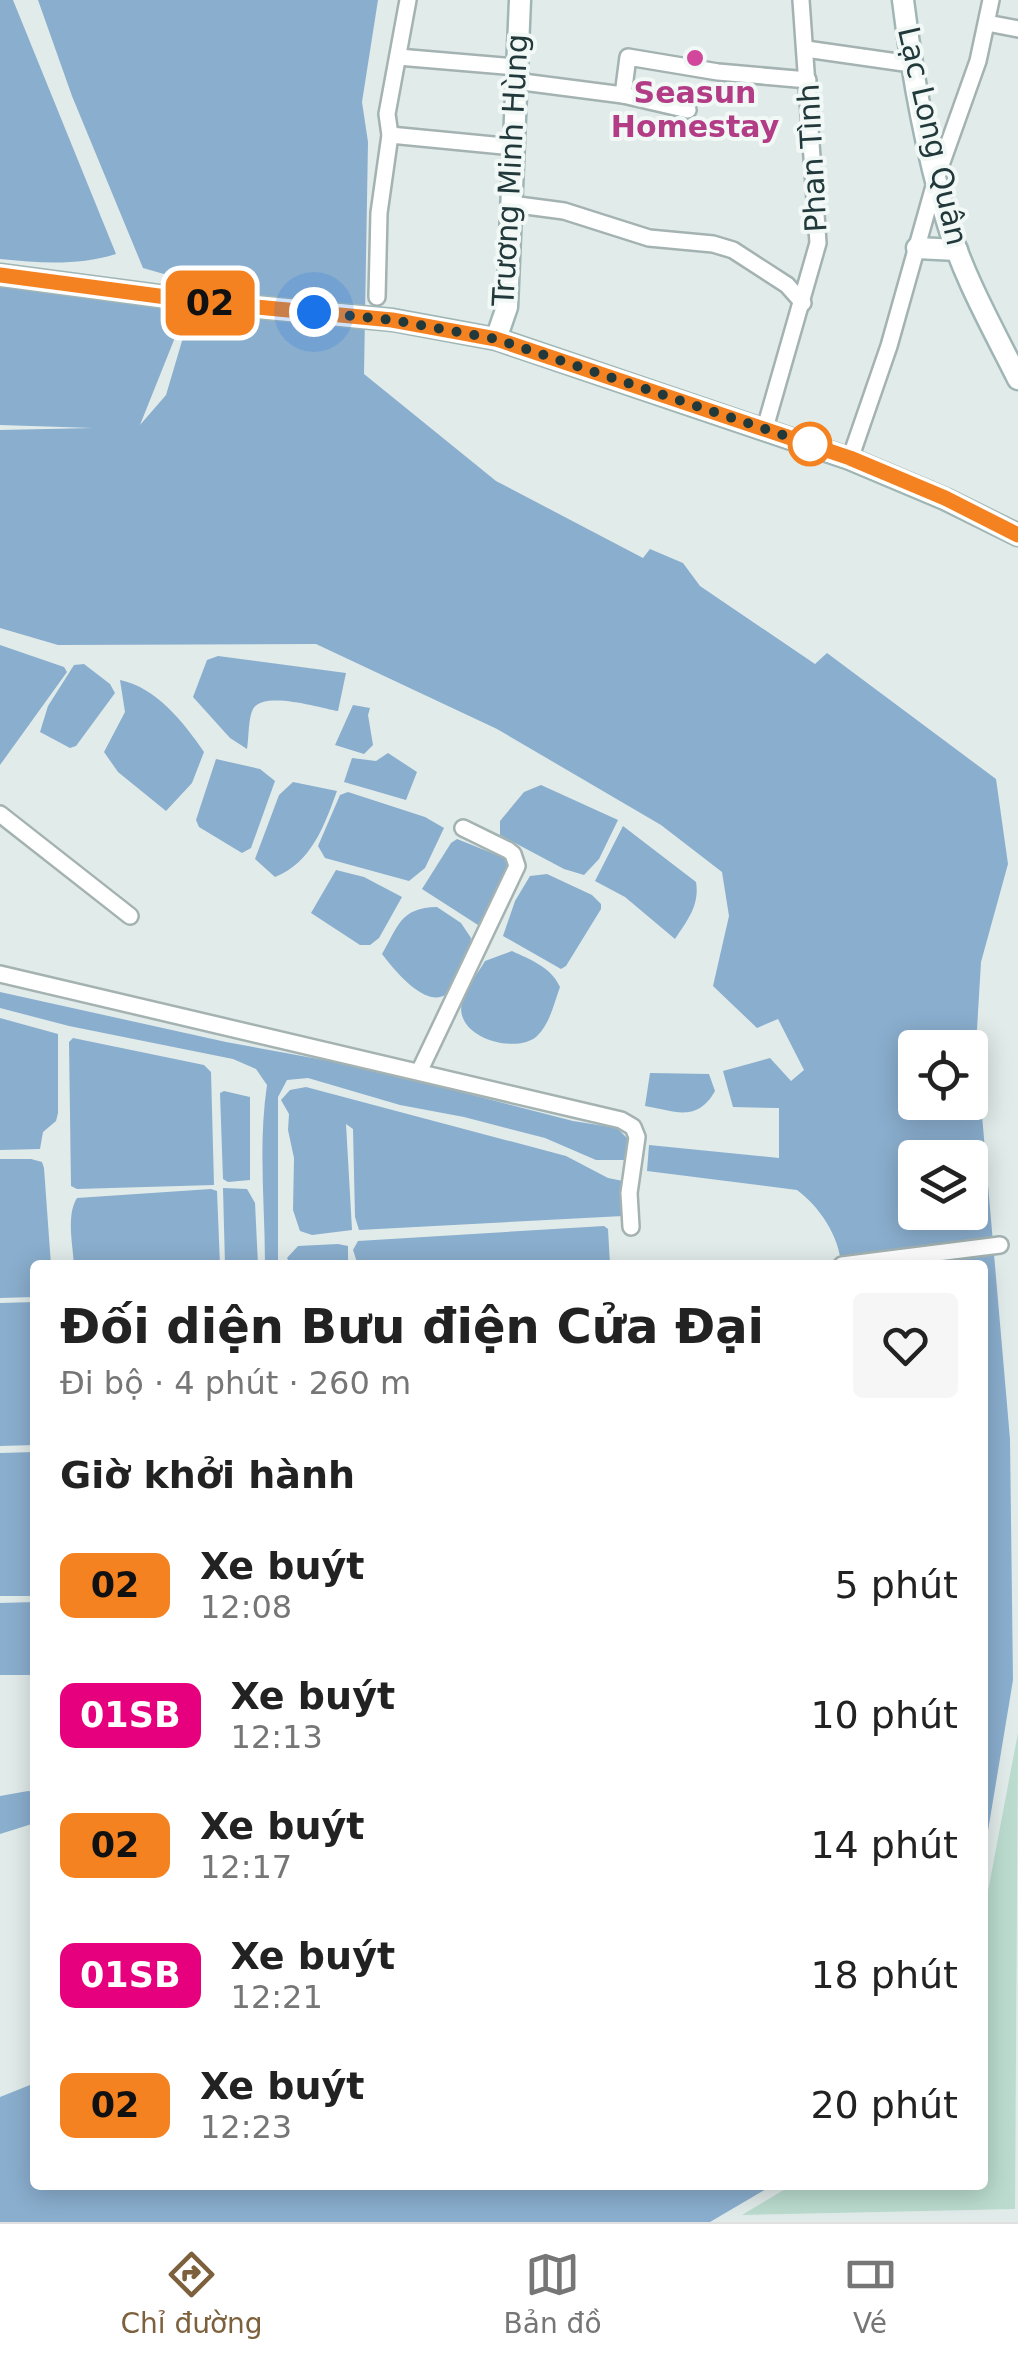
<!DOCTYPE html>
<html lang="vi">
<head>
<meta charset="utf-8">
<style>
	body { margin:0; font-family:"DejaVu Sans",sans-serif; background:#f6f6f6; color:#222; height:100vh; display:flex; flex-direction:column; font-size:38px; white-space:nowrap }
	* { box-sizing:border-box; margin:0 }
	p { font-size:32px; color:#767676 }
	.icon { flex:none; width:55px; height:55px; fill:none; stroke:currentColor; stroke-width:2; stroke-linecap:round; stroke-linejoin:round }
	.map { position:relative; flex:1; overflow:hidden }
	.sheet { position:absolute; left:30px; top:1260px; width:958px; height:930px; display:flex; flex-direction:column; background:#fff; border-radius:10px; box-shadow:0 5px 25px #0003 }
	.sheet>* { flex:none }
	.badge { padding:0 20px; border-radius:15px; font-size:35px; line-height:65px }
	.tools { position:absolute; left:898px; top:1030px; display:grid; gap:20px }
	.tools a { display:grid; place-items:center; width:90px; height:90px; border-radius:10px; background:#fff; box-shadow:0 5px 25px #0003; font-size:50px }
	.you { position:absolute; width:50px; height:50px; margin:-25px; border:8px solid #fff; border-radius:50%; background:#1a73e8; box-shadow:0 0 0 15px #1a73e833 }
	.map>.badge { position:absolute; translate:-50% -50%; box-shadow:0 0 0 5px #fff }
	h2 { padding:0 30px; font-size:38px; line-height:90px }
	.round { display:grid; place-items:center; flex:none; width:105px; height:105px; border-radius:10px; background:#f6f6f6 }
	.overview { display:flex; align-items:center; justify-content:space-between; height:170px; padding:0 30px }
	h1 { font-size:48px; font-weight:700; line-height:75px }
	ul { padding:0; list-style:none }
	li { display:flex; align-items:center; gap:30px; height:130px; padding:0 30px }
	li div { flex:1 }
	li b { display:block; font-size:38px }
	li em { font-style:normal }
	li .badge { min-width:110px; font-weight:700; text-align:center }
	.dock { display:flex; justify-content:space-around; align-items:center; height:140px; border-top:2px solid #e0e0e0; background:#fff; font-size:28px; color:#767676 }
	.dock a { display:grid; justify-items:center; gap:5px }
	.dock .on { color:#7d613d }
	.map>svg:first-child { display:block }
	.green { fill:#badbce }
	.water { fill:#8aaece; fill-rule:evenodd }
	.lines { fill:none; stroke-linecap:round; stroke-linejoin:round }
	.street-casing { stroke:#a4b2b2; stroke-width:20 }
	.secondary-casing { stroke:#a0b6b5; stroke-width:25 }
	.street { stroke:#fff; stroke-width:15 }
	.secondary { stroke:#fff; stroke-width:20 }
	.line-casing { stroke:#fff; stroke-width:22 }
	.line { stroke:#f58220; stroke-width:15 }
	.walk { stroke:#22393b; stroke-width:10; stroke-dasharray:0 18 }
	.hotel-dot { fill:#d1479c; stroke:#f1f8f6; stroke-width:4 }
	.stop-dot { fill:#fff; stroke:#f58220; stroke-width:5 }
	.labels { text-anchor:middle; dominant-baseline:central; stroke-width:8; stroke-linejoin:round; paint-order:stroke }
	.hotel-label { font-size:30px; font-weight:bold; fill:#b23c85; stroke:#f1f8f6 }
	.street-label { font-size:30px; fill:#22393b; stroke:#f1f8f6 }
</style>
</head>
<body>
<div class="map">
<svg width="1018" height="2222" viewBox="0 0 1018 2222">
	<rect width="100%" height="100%" fill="#e1ebea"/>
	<!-- green -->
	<polygon class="green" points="1018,1733 1015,2209 742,2215 792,2185 982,2185 983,1917"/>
	<!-- water -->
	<g class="water">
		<path d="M 0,0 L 13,0 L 116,254 C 77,266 40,263 0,259 Z"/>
		<path d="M 38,0 L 378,0 L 362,102 L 368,142 L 364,374 L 496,481 L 643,558 L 650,549 L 683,563 L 700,586 L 815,664 L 827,653 L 996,779 L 1008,864 L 981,962 L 976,1046 L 1010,1439 L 1013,1680 L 983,1861 L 982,1265 L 841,1265 C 840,1237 819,1206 797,1190 L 647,1171 L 649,1145 L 779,1158 L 779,1108 L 733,1107 L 723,1071 L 770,1058 L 791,1081 L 804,1070 L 778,1019 L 757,1028 L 713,986 L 729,916 L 722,872 L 661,825 L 497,729 L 316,644 L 58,645 L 0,628 L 0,430 L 93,428 L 0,425 L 0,286 L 188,305 L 140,425 L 166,395 L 190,314 L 226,317 L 230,293 L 143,268 L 72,96 ZM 915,1048 L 970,1048 L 970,1102 L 915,1102 ZM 915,1158 L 970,1158 L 970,1212 L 915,1212 Z"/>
		<polygon points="0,645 64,667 67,672 0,765"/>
		<path d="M 218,656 L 346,673 L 338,711 C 320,708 264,690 253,709 C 248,719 249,737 247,749 L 230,738 L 193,697 L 207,660 Z"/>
		<polygon points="84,664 110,684 115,693 76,746 70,748 40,732 48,706 74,665"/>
		<path d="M 120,680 C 156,687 184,723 204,752 L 192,783 L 166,811 L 118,772 L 104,752 L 125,712 Z"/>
		<polygon points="353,705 370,708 368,715 373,745 364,754 335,745"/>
		<polygon points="388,753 417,772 406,800 344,782 352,758 376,761"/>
		<polygon points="216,759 260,769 275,781 251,848 242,853 199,827 196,820"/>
		<path d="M 293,782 L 337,791 C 324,826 312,862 275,877 L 255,859 L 279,795 Z"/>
		<polygon points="541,785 618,820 599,859 584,875 564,869 500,835 500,821 524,792"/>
		<polygon points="348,792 425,817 444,828 425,868 409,881 325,858 318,846 340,795"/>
		<path d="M 623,826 L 696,882 C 700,905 687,921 675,939 L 625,897 L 595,881 Z"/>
		<polygon points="457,839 507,859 508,869 478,925 422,889 451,843"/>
		<polygon points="336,870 364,877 402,897 379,938 370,945 360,945 311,913"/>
		<polygon points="547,874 592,895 601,904 601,909 566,966 561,969 503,936 515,901 530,876"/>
		<path d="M 437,907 L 461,923 L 471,938 C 457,1019 425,1010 382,954 C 399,925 400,908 437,907 Z"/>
		<path d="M 512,951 C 531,960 551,967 560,987 C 554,1003 550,1024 537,1036 C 517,1055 453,1038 462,1002 C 465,989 478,973 485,961 Z"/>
		<path d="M 0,992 L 226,1042 L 368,1068 L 573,1121 L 617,1128 L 630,1141 L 625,1160 L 596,1160 L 545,1138 L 464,1117 L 400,1105 L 308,1078 L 287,1080 L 278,1097 L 278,1265 L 265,1265 C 265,1204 258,1146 267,1085 L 256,1069 L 233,1059 L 69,1026 L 0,1008 Z"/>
		<polygon points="0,1018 58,1034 58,1113 56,1121 43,1132 40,1149 0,1150"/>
		<polygon points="73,1038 204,1065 211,1072 214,1185 77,1189 71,1186 69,1042"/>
		<path d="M 650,1073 L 709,1074 L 715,1091 C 697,1123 675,1111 645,1106 Z"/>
		<polygon points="306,1087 566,1156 608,1178 623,1181 623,1216 359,1230 355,1217 353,1129 346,1124 352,1230 312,1235 300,1231 293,1210 294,1158 288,1130 289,1114 281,1100 290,1090"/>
		<polygon points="224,1091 250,1097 250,1180 228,1182 223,1179 220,1093"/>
		<polygon points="0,1159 31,1159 42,1162 44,1168 51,1265 35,1265 35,1297 0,1298"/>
		<polygon points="223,1188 247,1189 255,1203 258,1265 225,1265"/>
		<path d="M 211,1189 L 217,1191 L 220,1265 L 74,1265 C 73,1245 66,1215 77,1198 Z"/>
		<polygon points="604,1226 608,1229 610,1265 358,1265 353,1250 358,1241"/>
		<polygon points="338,1244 348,1246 348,1265 291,1265 287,1258 298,1246"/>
		<polygon points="35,1302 35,1445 0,1446 0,1303"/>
		<polygon points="35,1452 35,1596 0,1596 0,1453"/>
		<polygon points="35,1602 35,1675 0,1675 0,1603"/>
		<polygon points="28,1791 35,1792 35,1823 0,1834 0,1796"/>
		<polygon points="35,2083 35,2185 773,2185 710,2222 0,2222 0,2097"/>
	</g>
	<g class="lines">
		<defs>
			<g id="street">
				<polyline points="987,23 1018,29"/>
				<polyline points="806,49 911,64"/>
				<polyline points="398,57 516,67"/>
				<polyline points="515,81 623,95 688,110"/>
				<polyline points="623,95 628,57 718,72 808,80"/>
				<polyline points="390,135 514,147"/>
				<polyline points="511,204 564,211 649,238 713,244 733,250 787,285 803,303"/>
				<polyline points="377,297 379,213 390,135 387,114 408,0"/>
				<polyline points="765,428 818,243 801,0"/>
				<polyline points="850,459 889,346 936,179 978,61 991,0"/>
				<polyline points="0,814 130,916"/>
				<polyline points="0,974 621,1120 633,1127 637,1137 629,1193 631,1227"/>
				<polyline points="419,1072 517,866 513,854 508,850 463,828"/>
				<polyline points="842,1265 1000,1245"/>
			</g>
			<g id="secondary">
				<path d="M 903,0 C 912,73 925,147 946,218 C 962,274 992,327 1018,379"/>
				<polyline points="917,248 957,250"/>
				<polyline points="0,275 204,302 393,320 496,339 850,459 945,499 1018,535"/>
				<polyline points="496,339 507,307 520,0"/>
			</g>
		</defs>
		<!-- street casing -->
		<use href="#street" class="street-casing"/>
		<!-- secondary casing -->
		<use href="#secondary" class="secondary-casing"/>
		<!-- street -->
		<use href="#street" class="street"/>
		<!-- secondary -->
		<use href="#secondary" class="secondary"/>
	</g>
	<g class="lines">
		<defs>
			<polyline id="line" points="0,275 204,302 392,320 496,339 850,458 945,498 1018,535"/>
		</defs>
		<!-- line casing -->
		<use href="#line" class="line-casing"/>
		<!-- line -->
		<use href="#line" class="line"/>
		<!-- walk -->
		<polyline class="walk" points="314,312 392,320 496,339 822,448 810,444"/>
	</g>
	<!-- markers -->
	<circle class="hotel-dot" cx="695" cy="58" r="10"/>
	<circle class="stop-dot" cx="810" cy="444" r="20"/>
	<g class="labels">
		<!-- hotel labels -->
		<g class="hotel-label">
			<text x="695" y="92">Seasun<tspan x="695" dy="34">Homestay</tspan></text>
		</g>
		<!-- street labels -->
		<g class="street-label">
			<text transform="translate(933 136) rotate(77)">Lạc Long Quân</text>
			<text transform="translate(812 158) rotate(-93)">Phan Tình</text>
			<text transform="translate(510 170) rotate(-87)">Trương Minh Hùng</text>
		</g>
	</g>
</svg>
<div class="tools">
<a><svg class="icon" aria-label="locate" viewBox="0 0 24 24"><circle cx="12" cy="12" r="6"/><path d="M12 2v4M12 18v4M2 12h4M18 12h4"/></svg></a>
<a><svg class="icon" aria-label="layers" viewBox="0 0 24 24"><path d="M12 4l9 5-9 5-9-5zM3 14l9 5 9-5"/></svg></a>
</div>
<div class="you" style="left:314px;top:312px"></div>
<b class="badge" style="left:210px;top:303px;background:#f58220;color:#111">02</b>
<section class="sheet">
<div class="overview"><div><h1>Đối diện Bưu điện Cửa Đại</h1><p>Đi bộ · 4 phút · 260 m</p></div><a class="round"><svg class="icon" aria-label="heart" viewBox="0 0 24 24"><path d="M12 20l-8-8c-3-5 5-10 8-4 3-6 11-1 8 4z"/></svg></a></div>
<h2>Giờ khởi hành</h2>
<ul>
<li><span class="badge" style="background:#f58220;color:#111">02</span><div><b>Xe buýt</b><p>12:08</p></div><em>5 phút</em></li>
<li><span class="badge" style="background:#e6007e;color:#fff">01SB</span><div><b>Xe buýt</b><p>12:13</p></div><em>10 phút</em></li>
<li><span class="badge" style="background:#f58220;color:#111">02</span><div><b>Xe buýt</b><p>12:17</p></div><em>14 phút</em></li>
<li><span class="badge" style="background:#e6007e;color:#fff">01SB</span><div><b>Xe buýt</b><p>12:21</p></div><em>18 phút</em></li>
<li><span class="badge" style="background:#f58220;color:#111">02</span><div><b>Xe buýt</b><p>12:23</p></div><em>20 phút</em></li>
</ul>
</section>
</div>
<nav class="dock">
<a class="on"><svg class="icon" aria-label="directions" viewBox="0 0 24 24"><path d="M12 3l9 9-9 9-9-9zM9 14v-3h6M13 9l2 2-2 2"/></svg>Chỉ đường</a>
<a><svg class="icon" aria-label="map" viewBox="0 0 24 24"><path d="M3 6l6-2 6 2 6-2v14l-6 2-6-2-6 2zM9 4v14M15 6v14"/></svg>Bản đồ</a>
<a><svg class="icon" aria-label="tickets" viewBox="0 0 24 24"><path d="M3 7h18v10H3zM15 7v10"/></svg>Vé</a>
</nav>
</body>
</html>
